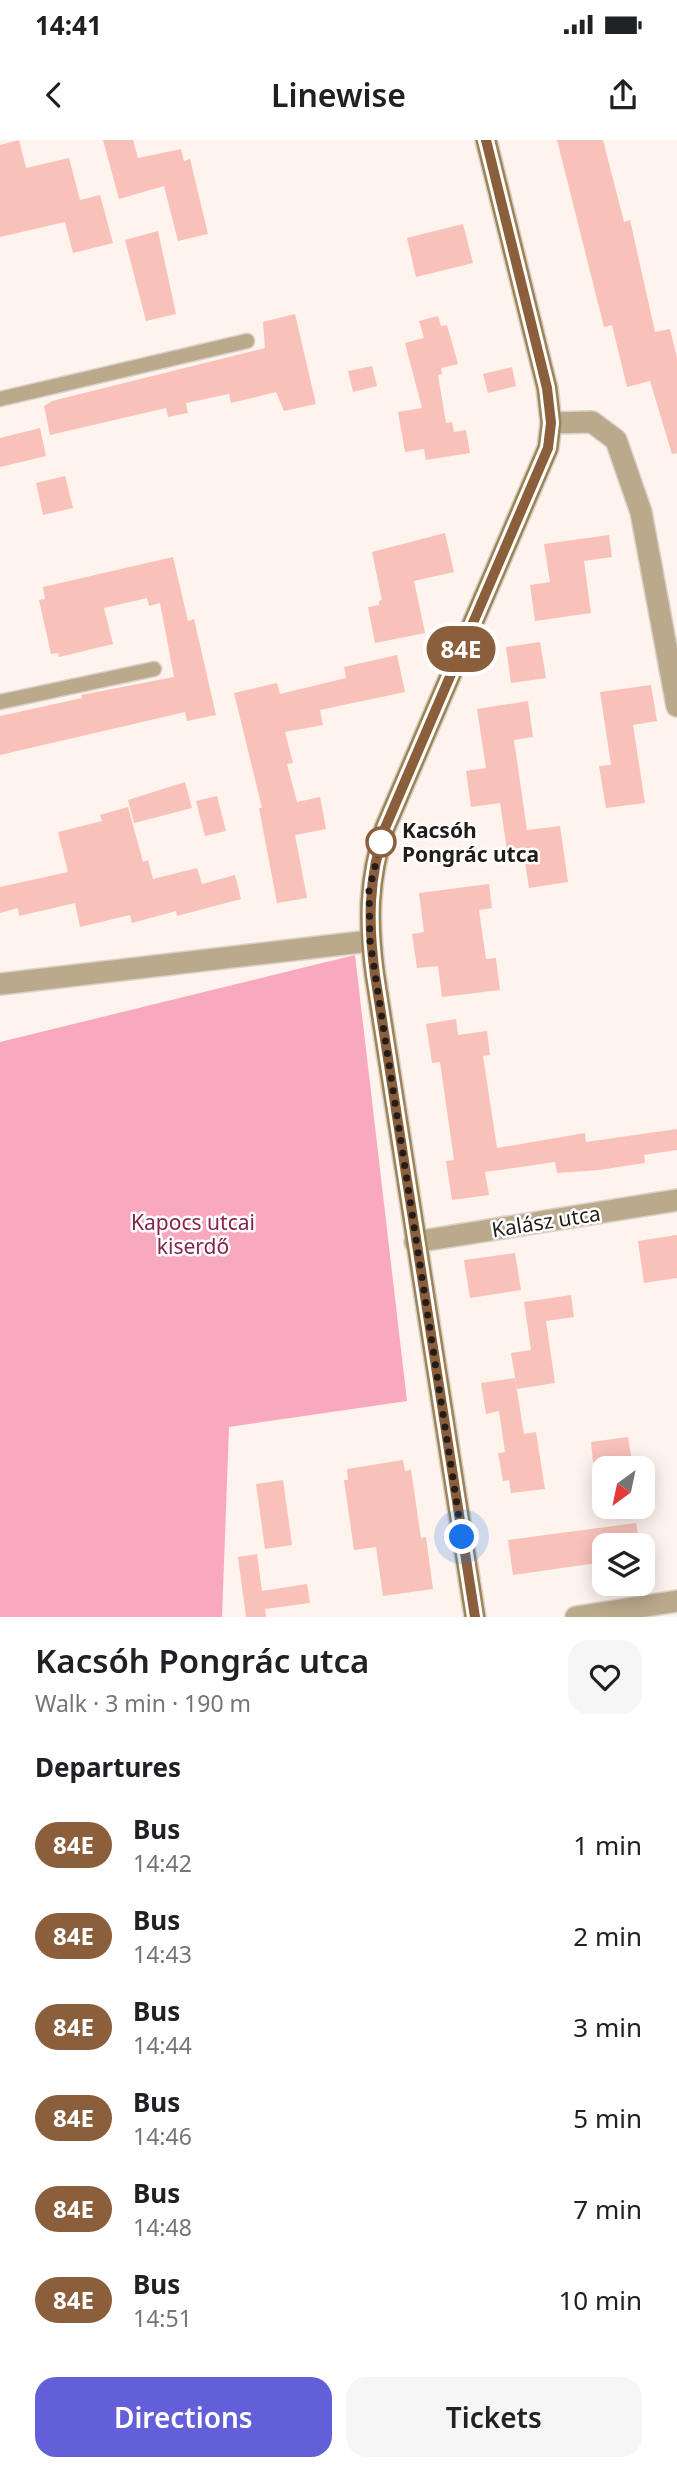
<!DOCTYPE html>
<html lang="en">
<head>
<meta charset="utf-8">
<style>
	body { margin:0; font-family:"Noto Sans",sans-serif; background:#f6f6f6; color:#202124; height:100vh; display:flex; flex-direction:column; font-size:26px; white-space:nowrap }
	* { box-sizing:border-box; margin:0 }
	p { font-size:23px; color:#757577 }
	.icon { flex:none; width:38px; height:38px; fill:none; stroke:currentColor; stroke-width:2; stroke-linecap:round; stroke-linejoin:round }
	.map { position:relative; height:1477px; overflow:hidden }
	.side { display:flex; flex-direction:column; background:#fff; flex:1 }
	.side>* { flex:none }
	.badge { padding:0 14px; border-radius:23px; font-size:24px; line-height:46px }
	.needle { width:46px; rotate:213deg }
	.fabs { position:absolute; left:592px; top:1316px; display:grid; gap:14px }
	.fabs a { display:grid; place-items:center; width:63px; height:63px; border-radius:14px; background:#fff; box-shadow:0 4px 18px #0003; font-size:35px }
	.you { position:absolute; width:35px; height:35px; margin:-18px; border:5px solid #fff; border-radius:50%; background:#1a73e8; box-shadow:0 0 0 10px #1a73e833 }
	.map>.badge { position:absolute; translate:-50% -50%; box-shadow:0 0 0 4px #fff }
	h2 { padding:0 35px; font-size:26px; line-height:63px }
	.round { display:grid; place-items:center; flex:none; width:74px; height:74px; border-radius:21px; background:#f6f6f6 }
	.summary { display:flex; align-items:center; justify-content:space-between; height:119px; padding:0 35px }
	h1 { font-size:33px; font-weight:600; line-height:52px }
	.button { display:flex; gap:14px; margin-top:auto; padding:14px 35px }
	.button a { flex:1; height:80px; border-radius:21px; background:#635fd8; color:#fff; font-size:28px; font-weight:600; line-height:80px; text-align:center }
	.button a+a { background:#f6f6f6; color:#202124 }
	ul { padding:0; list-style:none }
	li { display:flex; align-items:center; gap:21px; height:91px; padding:0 35px }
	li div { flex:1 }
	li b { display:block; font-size:26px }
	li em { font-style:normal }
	li .badge { min-width:77px; font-weight:700; text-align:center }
	.status { display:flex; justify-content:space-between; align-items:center; height:49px; padding:0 35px; background:#fff; direction:ltr }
	.status svg { height:19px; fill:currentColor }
	header { display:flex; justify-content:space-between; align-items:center; height:91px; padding:0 35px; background:#fff; font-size:32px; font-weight:600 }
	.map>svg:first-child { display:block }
	.green { fill:#f9a9bf }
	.building { fill:#f8c2ba }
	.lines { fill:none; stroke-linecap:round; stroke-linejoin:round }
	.lane-casing { stroke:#dbd1cb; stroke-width:17 }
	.street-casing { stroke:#dbd1cb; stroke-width:24 }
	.secondary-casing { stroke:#dbd1cb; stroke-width:24 }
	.lane { stroke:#baa98a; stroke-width:14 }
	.street { stroke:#baa98a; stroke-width:21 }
	.secondary { stroke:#9d8454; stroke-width:21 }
	.line-casing { stroke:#fff; stroke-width:16 }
	.line { stroke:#8b5e3c; stroke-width:10 }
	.walk { stroke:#231d19; stroke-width:7; stroke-dasharray:0 12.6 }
	.stop-dot { fill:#fff; stroke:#8b5e3c; stroke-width:3.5 }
	.labels { text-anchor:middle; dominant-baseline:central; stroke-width:5; stroke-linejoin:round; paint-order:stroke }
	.stop-label { font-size:21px; font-weight:bold; fill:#231d19; stroke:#fff; text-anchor:start }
	.street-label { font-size:21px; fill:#231d19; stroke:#fff }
	.park-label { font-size:21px; fill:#852349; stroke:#fff }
</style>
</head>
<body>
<div class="status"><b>14:41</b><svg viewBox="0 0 49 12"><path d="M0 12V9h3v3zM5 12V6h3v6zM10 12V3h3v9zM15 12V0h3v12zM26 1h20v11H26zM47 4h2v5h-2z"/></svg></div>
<header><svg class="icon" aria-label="back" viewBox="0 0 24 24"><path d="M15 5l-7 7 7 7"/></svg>Linewise<svg class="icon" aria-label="share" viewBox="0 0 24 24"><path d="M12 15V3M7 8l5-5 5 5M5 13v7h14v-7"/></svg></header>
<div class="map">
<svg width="677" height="1477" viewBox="0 0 677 1477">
	<rect width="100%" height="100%" fill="#fef3ed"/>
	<!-- green -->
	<polygon class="green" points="355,815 407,1261 229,1287 222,1477 0,1477 0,902"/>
	<!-- building -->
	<g class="building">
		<polygon points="19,0 26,28 69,18 80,60 100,55 113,103 73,113 65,82 0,97 0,5"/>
		<polygon points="103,0 133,0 138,18 181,9 184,21 190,19 208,94 178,101 164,46 119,59"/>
		<polygon points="557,0 603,0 624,82 630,80 655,192 670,189 677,218 677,313 672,314 650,241 627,247 612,185 604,187"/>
		<polygon points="463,84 473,123 416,137 407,98"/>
		<polygon points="158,91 176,174 146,181 125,100"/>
		<polygon points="295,174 316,264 284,271 276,252 231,263 229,254 186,263 188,273 168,277 166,268 50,295 44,266 52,261 265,208 263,182"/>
		<polygon points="438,176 441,186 447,185 458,224 441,228 442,234 438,235 446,283 452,282 454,292 466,290 470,313 426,320 424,309 405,312 398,272 422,268 405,203 424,198 419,181"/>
		<polygon points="372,226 377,246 353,252 348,231"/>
		<polygon points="512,227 516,246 488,253 483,234"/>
		<polygon points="40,288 46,316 0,327 0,298"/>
		<polygon points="65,336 73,368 43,375 36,343"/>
		<polygon points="445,393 454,432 414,441 425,493 375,503 368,467 379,465 379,461 382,460 372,412"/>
		<polygon points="609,395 612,417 584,421 591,473 535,481 530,445 550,442 544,404"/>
		<polygon points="173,417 188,481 194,479 216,575 187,581 185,572 0,615 0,576 82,558 81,555 174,537 160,463 149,466 147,458 104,468 113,504 59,517 58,513 51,514 39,460 45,459 43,447"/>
		<polygon points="540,502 546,538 511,543 506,507"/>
		<polygon points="397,515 405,552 320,570 323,585 285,592 293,623 287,624 297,662 320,657 326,689 295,695 307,758 277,763 259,668 262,668 234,553 277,543 280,554 346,538 344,527"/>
		<polygon points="651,545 657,581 633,585 645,663 606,668 599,626 611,625 600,552"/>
		<polygon points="528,561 533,597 514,600 527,690 560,686 568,742 529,748 524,715 508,717 500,663 471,667 466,631 486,628 477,569"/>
		<polygon points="185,642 192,668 134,683 128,660"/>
		<polygon points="217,656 226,691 205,696 196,661"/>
		<polygon points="128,667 143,722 148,720 153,739 197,728 202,744 235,735 241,759 177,776 176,771 132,783 130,775 80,787 75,763 19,776 18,768 0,773 0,747 68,732 58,692 102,681 100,675"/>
		<polygon points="489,744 492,768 479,770 486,819 496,818 500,850 442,857 438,826 417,828 412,794 424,792 419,753"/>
		<polygon points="456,879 458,895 487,891 490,915 483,916 497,1008 585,993 586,1002 677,989 677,1010 644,1015 645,1023 599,1030 557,1033 555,1022 485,1032 489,1055 452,1060 446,1021 454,1020 440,922 432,923 426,884"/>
		<polygon points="677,1095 677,1138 644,1143 638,1101"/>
		<polygon points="515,1113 521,1150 470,1158 464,1120"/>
		<polygon points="571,1155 574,1177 546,1181 555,1243 517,1249 511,1213 531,1210 524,1162"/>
		<polygon points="515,1238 524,1294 536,1292 545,1349 511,1353 509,1340 503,1341 498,1313 505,1312 499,1271 486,1274 481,1243"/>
		<polygon points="628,1297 633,1328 607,1328 605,1320 593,1322 591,1302"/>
		<polygon points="403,1320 405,1331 411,1330 421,1398 426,1397 433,1449 383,1456 376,1407 354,1410 344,1340 348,1340 347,1329"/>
		<polygon points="283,1340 292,1405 265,1409 256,1344"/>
		<polygon points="636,1383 640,1405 604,1405 604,1422 513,1435 508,1400"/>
		<polygon points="257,1414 262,1451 307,1444 310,1463 265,1469 266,1477 246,1477 238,1417"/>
	</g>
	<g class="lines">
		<defs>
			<g id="lane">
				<polyline points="0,259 247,201"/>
				<polyline points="0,562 154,529"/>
			</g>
			<g id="street">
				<polyline points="551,283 592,282 616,300 641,372 677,566"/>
				<polyline points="0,844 370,801"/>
				<polyline points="415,1102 677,1060"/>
				<polyline points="576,1477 677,1461"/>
			</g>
			<path id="secondary" d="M 475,1477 L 375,835 C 368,783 368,739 385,688 L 548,308 L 551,283 L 547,248 L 486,0"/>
		</defs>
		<!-- lane casing -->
		<use href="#lane" class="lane-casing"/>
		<!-- street casing -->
		<use href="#street" class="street-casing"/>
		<!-- secondary casing -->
		<use href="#secondary" class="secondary-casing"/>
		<!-- lane -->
		<use href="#lane" class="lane"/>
		<!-- street -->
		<use href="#street" class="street"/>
		<!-- secondary -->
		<use href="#secondary" class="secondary"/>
	</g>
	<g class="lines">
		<defs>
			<path id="line" d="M 475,1477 L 375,835 C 368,783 368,739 385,688 L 548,308 L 551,283 L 547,248 L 486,0"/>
		</defs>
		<!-- line casing -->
		<use href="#line" class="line-casing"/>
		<!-- line -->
		<use href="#line" class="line"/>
		<!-- walk -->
		<polyline class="walk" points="381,702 369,751 370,801 462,1397"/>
	</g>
	<!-- markers -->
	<circle class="stop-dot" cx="381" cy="702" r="14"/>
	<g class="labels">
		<!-- stop labels -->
		<g class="stop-label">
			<text x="402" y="690">Kacsóh<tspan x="402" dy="24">Pongrác utca</tspan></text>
		</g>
		<!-- street labels -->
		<g class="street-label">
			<text transform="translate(546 1081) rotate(-9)">Kalász utca</text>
		</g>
		<!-- park labels -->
		<g class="park-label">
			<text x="193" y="1082">Kapocs utcai<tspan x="193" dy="24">kiserdő</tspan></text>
		</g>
	</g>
</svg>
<div class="fabs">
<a><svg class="needle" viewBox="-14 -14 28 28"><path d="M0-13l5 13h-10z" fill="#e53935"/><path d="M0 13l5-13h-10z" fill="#757577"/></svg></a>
<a><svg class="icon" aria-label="layers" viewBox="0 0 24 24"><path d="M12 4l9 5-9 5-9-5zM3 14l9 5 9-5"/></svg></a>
</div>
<div class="you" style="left:462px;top:1397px"></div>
<b class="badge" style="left:461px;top:509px;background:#8b5e3c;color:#fff">84E</b>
</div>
<section class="side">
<div class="summary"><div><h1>Kacsóh Pongrác utca</h1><p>Walk · 3 min · 190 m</p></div><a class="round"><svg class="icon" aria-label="heart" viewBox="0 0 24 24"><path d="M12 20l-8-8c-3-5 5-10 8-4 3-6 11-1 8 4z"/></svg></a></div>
<h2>Departures</h2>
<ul>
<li><span class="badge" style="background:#8b5e3c;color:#fff">84E</span><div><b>Bus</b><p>14:42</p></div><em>1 min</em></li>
<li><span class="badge" style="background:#8b5e3c;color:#fff">84E</span><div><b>Bus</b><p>14:43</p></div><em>2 min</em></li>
<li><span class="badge" style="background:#8b5e3c;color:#fff">84E</span><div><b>Bus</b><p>14:44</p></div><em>3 min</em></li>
<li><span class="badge" style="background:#8b5e3c;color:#fff">84E</span><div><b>Bus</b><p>14:46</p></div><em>5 min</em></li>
<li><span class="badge" style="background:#8b5e3c;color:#fff">84E</span><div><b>Bus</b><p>14:48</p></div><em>7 min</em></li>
<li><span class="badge" style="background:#8b5e3c;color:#fff">84E</span><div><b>Bus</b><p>14:51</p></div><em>10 min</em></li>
</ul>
<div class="button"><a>Directions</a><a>Tickets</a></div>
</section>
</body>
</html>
